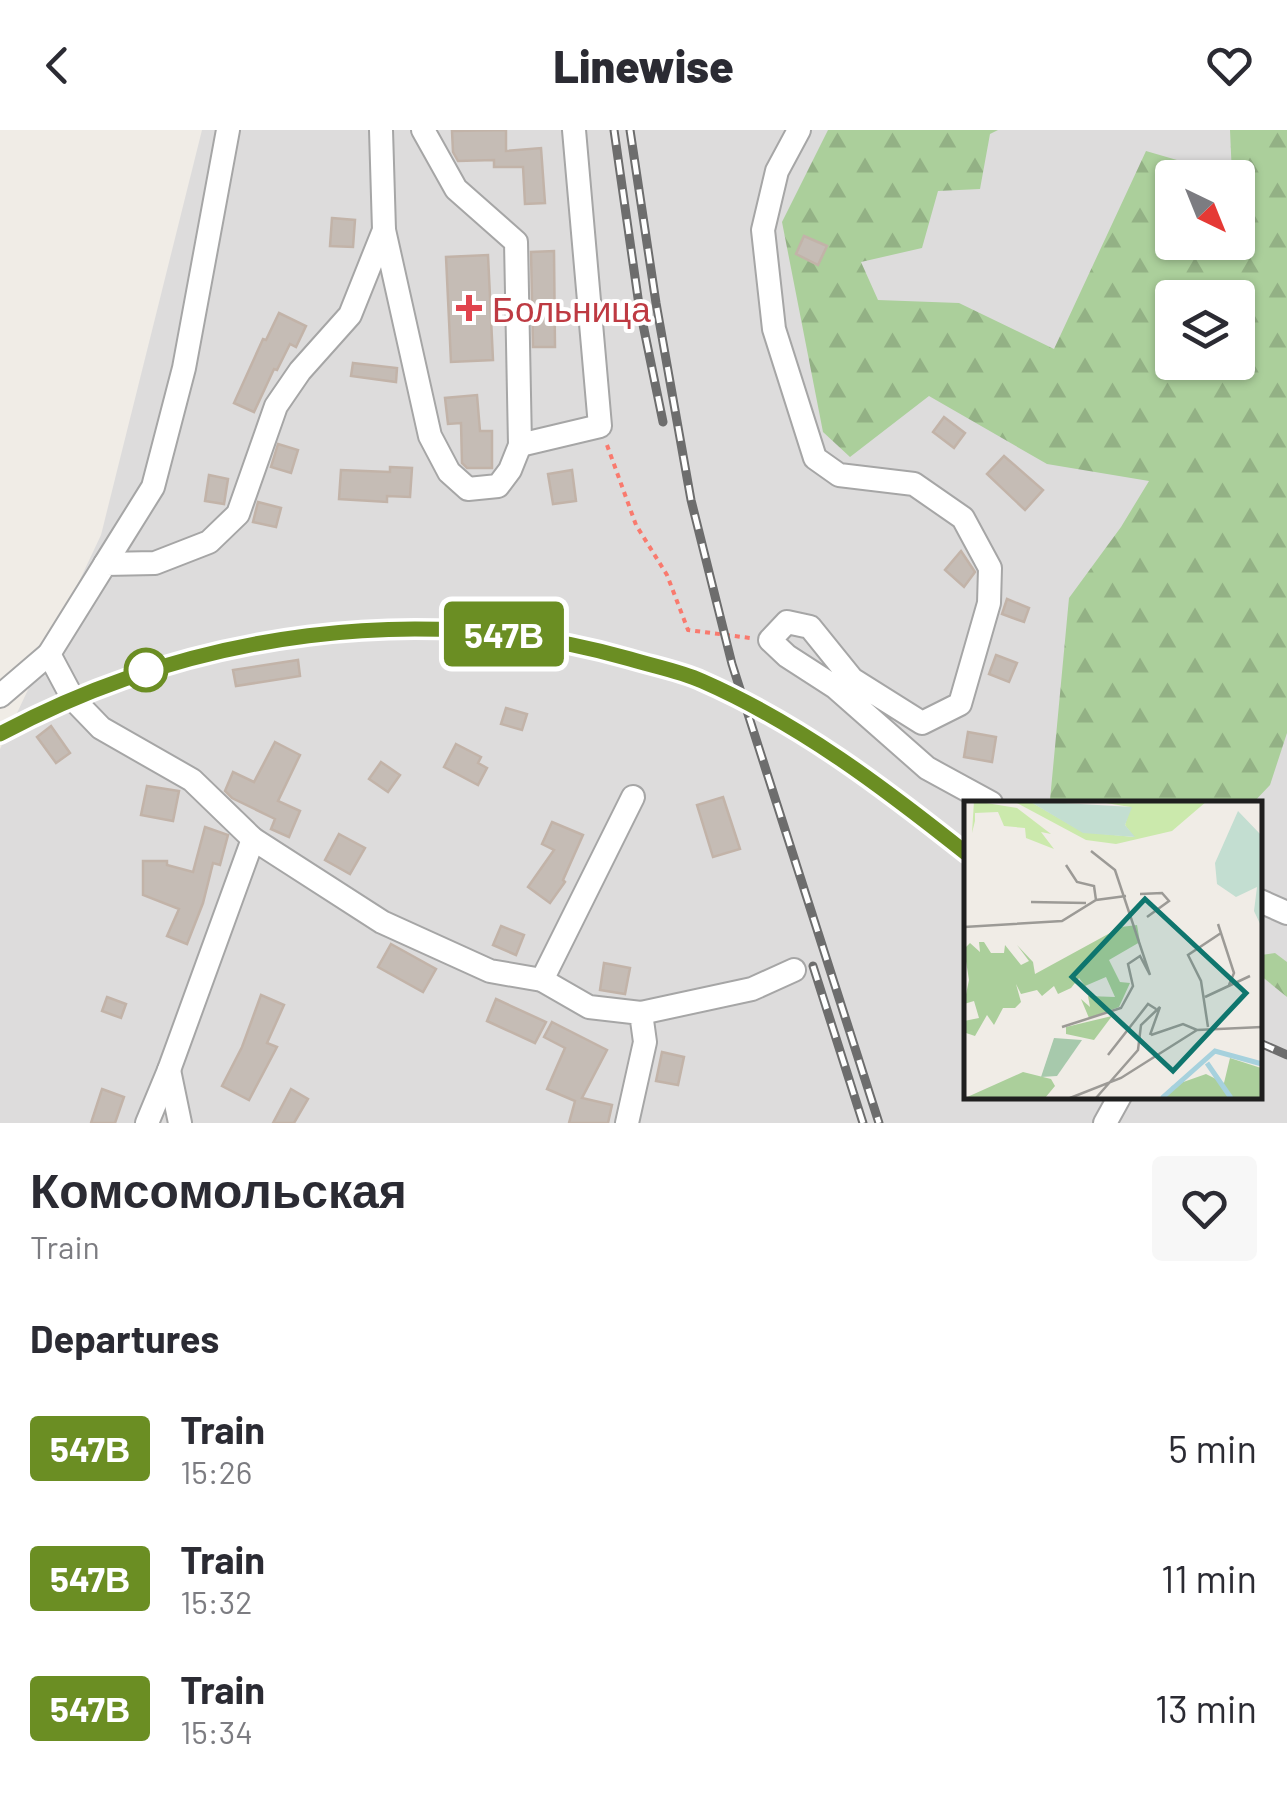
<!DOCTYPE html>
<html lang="en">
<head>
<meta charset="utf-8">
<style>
	body { margin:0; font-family:Barlow,sans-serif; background:#f7f7f7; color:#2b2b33; height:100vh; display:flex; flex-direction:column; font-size:38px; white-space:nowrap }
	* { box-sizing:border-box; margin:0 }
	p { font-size:32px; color:#7c7c81 }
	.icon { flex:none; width:55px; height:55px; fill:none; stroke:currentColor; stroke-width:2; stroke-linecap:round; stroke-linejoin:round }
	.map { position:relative; height:993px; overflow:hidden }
	.drawer { display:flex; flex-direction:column; background:#fff; flex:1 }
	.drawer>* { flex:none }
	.badge { padding:0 20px; border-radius:8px; font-size:35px; line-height:65px }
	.needle { width:65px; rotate:137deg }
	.controls { position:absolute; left:1155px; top:30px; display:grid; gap:20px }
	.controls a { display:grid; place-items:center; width:100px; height:100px; border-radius:10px; background:#fff; box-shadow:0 2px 8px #0004; font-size:50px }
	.map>.badge { position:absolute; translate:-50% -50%; box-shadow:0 0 0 5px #fff }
	h2 { padding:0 30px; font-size:38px; line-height:90px }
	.round { display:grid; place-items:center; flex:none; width:105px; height:105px; border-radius:10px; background:#f7f7f7 }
	.summary { display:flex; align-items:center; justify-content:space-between; height:170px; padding:0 30px }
	h1 { font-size:48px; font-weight:800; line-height:75px }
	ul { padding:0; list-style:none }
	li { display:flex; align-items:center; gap:30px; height:130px; padding:0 30px }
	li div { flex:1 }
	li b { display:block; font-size:38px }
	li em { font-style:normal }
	li .badge { min-width:110px; font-weight:700; text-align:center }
	header { display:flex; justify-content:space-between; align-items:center; height:130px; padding:0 30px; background:#fff; font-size:45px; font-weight:800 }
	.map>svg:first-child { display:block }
	.residential { fill:#dddcdc; fill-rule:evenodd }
	.forest { fill:url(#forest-firs); fill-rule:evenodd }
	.building { fill:#c5bcb5; stroke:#c2b3a8; stroke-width:2.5 }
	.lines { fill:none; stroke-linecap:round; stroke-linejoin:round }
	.minor-casing { stroke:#a6a6a6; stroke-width:26 }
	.path { stroke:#f97a6e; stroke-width:4; stroke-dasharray:5 5; stroke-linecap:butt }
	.minor { stroke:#fff; stroke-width:22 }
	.rail-casing { stroke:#6d6d6d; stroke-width:9 }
	.rail { stroke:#fff; stroke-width:5; stroke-dasharray:15; stroke-linecap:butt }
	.line-casing { stroke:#fff; stroke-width:22 }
	.line { stroke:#6b8e23; stroke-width:15 }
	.health-dot { fill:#e0444e; stroke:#fff; stroke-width:4 }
	.stop-dot { fill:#fff; stroke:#6b8e23; stroke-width:5 }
	.labels { text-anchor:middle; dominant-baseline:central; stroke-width:8; stroke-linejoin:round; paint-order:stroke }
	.health-label { font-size:35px; fill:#be3a42; stroke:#fff; text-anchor:start }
	.inset-river { fill:none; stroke:#a6d1dd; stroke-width:5 }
	.inset-road { fill:none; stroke:#9c9a96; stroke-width:2.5 }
	.view { fill:#0f766e; fill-opacity:0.15; stroke:#0f766e; stroke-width:5 }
	.inset-edge { fill:none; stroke:#1f1f1f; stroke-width:5 }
</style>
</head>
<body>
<header><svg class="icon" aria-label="back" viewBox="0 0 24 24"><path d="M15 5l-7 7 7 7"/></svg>Linewise<svg class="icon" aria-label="heart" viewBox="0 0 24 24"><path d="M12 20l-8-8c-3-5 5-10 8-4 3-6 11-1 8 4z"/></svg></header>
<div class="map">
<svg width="1287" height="993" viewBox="0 0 1287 993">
	<defs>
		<pattern id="forest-firs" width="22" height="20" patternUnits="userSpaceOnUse" patternTransform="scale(2.5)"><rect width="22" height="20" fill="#abcf9b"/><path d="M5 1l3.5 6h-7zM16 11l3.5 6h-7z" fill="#93b185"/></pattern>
	</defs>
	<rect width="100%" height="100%" fill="#f0ece6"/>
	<!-- residential -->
	<path class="residential" d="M 202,0 L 1287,0 L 1287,993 L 0,993 L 0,619 L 101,405 ZM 1172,48 L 1238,48 L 1238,112 L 1172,112 ZM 1172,168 L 1238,168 L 1238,232 L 1172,232 ZM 967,673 L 1260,673 L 1260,966 L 967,966 Z"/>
	<!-- forest -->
	<g class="forest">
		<path d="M 828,0 L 998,0 L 990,4 L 980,59 L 938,61 L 922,118 L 861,132 L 878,170 L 959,173 L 1054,219 L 1146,21 L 1232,46 L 1230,0 L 1287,0 L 1287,603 L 1270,655 L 1253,673 L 1053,673 L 1050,670 L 1069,468 L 1121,397 L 1149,351 L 1047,334 L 929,266 L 850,327 L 823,302 L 782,92 ZM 1172,48 L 1238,48 L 1238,112 L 1172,112 ZM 1172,168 L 1238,168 L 1238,232 L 1172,232 Z"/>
		<polygon points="1275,823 1287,832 1287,867 1260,845 1261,825"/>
	</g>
	<!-- building -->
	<g class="building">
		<polygon points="506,0 506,21 541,18 545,73 525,74 523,37 494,37 494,30 458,31 453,22 452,1"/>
		<polygon points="332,88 355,90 353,117 330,116"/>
		<polygon points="804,106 827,116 818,135 796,124"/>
		<polygon points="554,121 555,217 533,217 531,122"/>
		<polygon points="488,125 493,230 451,232 446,127"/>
		<polygon points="279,183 306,196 296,217 290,214 277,240 274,239 254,282 234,273 263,209 266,210"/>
		<polygon points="353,233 397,238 396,252 351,246"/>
		<polygon points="477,265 480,301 492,301 492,338 467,338 462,333 461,293 448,294 445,268"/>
		<polygon points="944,287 965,303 954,318 933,302"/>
		<polygon points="278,314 298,320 291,343 271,337"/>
		<polygon points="1004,326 1043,360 1025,380 987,344"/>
		<polygon points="390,337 412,338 410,367 387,366 387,372 339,369 341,340 390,342"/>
		<polygon points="572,340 576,371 553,374 548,344"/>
		<polygon points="209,345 228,349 224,374 205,371"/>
		<polygon points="258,372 281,378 276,397 253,392"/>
		<polygon points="961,421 975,442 964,457 945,440"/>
		<polygon points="1007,469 1029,478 1024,492 1002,484"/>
		<polygon points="996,525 1017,533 1009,552 989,544"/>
		<polygon points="298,530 300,546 236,556 233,540"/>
		<polygon points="506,578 527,584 522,600 501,594"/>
		<polygon points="51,596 70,623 56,633 37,607"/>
		<polygon points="968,602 996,607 992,632 964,627"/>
		<polygon points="275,612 300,625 278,671 300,681 289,707 271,699 275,689 232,668 225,661 233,642 254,652"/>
		<polygon points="456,614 481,627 478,633 487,638 478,655 444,637"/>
		<polygon points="381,632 400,645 388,662 369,649"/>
		<polygon points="147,656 179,661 173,691 141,685"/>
		<polygon points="723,667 740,719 713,727 697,675"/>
		<polygon points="552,692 583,705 563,750 565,752 550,773 528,757 554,720 542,714"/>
		<polygon points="205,697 228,705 220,735 213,733 203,773 187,814 167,806 179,779 143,765 143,731 167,731 167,735 193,742"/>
		<polygon points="339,704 365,718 350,744 325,730"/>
		<polygon points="501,796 524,805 516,825 493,815"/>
		<polygon points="391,814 436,839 423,862 378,837"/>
		<polygon points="604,833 630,838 625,864 600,860"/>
		<polygon points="261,865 284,875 267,913 277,917 249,970 222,956 242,917"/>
		<polygon points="107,867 126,874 121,888 102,881"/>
		<polygon points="496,869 546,892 535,913 487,891"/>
		<polygon points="552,892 607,920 582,968 612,975 608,993 569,993 575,971 547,959 565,918 544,907"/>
		<polygon points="662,922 684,927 678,955 656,951"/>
		<polygon points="102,959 124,967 115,993 91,993"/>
		<polygon points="291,959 308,969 294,993 273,993"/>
	</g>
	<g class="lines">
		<defs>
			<g id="minor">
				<polyline points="799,0 777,41 763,100 774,199 815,328 839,345 914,354 963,388 990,438 989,473 960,574 922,593 852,549 810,497 787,492 770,510 787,526 835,557 927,638 991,673"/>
				<polyline points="384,100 430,306 449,342 468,359 498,356 510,340 520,315 516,112 456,59 423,0"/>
				<polyline points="520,315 600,296 574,0"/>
				<polyline points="105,434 153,357 184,238 228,0"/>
				<polyline points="49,524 73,569 101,598 192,650 253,709 382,792 490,841 542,850 589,877 641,883 645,912 627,993"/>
				<polyline points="0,566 49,524 105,434 155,433 209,412 238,384 276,276 300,241 350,185 384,100 381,0"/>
				<polyline points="1260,771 1287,783"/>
				<polyline points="542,850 633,667"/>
				<polyline points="641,883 752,859 794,840"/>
				<polyline points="169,940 180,993"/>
				<polyline points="147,993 169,940 253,709"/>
				<polyline points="1105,993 1120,966"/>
			</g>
		</defs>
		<!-- minor casing -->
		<use href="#minor" class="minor-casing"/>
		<!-- path -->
		<polyline class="path" points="607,315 636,395 667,445 688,500 750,508"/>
		<!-- minor -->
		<use href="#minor" class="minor"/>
		<defs>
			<g id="rail">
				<polyline points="614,0 639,175 663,292"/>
				<polyline points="630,0 656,173 691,370 732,534 879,993"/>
				<path d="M 0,604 C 191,503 420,469 630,529 C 653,536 680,541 702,551 C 800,595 883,658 967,724"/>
				<polyline points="813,836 863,993"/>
				<polyline points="1260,913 1287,925"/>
			</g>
		</defs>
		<!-- rail casing -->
		<use href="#rail" class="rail-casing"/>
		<!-- rail -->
		<use href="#rail" class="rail"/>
	</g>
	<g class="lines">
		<defs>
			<path id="line" d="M 0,604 C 191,502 421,469 630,529 C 653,536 680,541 702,551 C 800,594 884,658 967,724"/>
		</defs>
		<!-- line casing -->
		<use href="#line" class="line-casing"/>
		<!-- line -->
		<use href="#line" class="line"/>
	</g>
	<!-- markers -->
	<path class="health-dot" d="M464 163h10v10h10v10h-10v10h-10v-10h-10v-10h10z"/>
	<circle class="stop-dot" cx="146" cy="540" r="20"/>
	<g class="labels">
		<!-- health labels -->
		<g class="health-label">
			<text x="492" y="178">Больница</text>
		</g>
	</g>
	<!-- overview -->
	<g transform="translate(964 671)">
		<rect width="298" height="298" fill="#f0ece6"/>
		<path d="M 10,0 L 53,7 L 87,33 L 77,31 L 90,48 L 62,37 L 61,27 L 40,25 L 34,11 L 11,12 L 11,20 L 8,32 ZM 49,0 L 65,0 L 119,31 L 170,36 L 161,24 L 166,6 L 130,0 L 243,0 L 208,30 L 152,43 L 122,39 Z" fill="#cbe9ac"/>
		<path d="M 173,124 L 176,141 L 145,159 L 156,181 L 166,182 L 155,206 L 125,217 L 117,198 L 126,206 L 124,195 L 151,196 L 142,176 L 121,185 L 115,177 L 107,187 L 94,193 L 90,185 L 78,195 L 73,189 L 57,193 L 52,183 L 57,201 L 51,207 L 39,207 L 30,224 L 23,214 L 11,235 L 2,232 L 0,220 L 15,217 L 10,200 L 0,203 L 5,179 L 0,148 L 6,142 L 16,151 L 15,141 L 20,141 L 27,152 L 40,152 L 41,144 L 57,164 L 65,160 L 53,144 L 69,161 L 71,173 L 157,126 ZM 148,215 L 130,239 L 102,233 L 102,226 ZM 266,257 L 297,267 L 297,297 L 201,297 L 208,285 L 242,273 L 260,282 ZM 59,271 L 87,278 L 91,285 L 81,297 L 1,297 Z" fill="#abcf9b"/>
		<path d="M 65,0 L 168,6 L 161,24 L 171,36 L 119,32 ZM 274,10 L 297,34 L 297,125 L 290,110 L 293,86 L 272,96 L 253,83 L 251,62 Z" fill="#c3ded1"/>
		<path d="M 90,237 L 118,239 L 93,275 L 77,276 Z" fill="#a7c9ac"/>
		<path class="inset-river" d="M 243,262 L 267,297M 198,297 L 251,250 L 298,263"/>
		<path class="inset-road" d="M 102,64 L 113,81 L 130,85 L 132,99M 176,93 L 198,92 L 205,100 L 183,116M 67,101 L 122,102M 254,123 L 270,172 L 265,184M 0,126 L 98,120 L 132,99 L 162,95M 241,196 L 286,175M 98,226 L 157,207 L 169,185 L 164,163 L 176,155 L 186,174 L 151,69 L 127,50M 244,226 L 237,180 L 224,154 L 257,132M 187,234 L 219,223 L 233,229 L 298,226M 144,254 L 184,203 L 192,208M 106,297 L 157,277 L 233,229M 132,297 L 174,249 L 177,224 L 196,206 L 186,234"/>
		<path class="view" d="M 181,98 L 282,192 L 209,270 L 108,176 Z"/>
		<rect width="298" height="298" class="inset-edge"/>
	</g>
</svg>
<div class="controls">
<a><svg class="needle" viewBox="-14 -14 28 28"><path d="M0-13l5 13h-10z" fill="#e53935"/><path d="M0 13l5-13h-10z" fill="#7c7c81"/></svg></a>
<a><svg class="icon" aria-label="layers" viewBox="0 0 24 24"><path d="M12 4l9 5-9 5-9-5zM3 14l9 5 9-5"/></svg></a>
</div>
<b class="badge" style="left:504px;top:504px;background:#6b8e23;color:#fff">547В</b>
</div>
<section class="drawer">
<div class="summary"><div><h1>Комсомольская</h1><p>Train</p></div><a class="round"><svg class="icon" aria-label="heart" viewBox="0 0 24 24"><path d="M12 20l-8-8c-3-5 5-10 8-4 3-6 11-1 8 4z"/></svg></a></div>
<h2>Departures</h2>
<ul>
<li><span class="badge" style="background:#6b8e23;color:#fff">547В</span><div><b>Train</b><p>15:26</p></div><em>5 min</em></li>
<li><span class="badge" style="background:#6b8e23;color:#fff">547В</span><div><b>Train</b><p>15:32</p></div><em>11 min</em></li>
<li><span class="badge" style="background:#6b8e23;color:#fff">547В</span><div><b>Train</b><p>15:34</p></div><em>13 min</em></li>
</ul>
</section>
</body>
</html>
